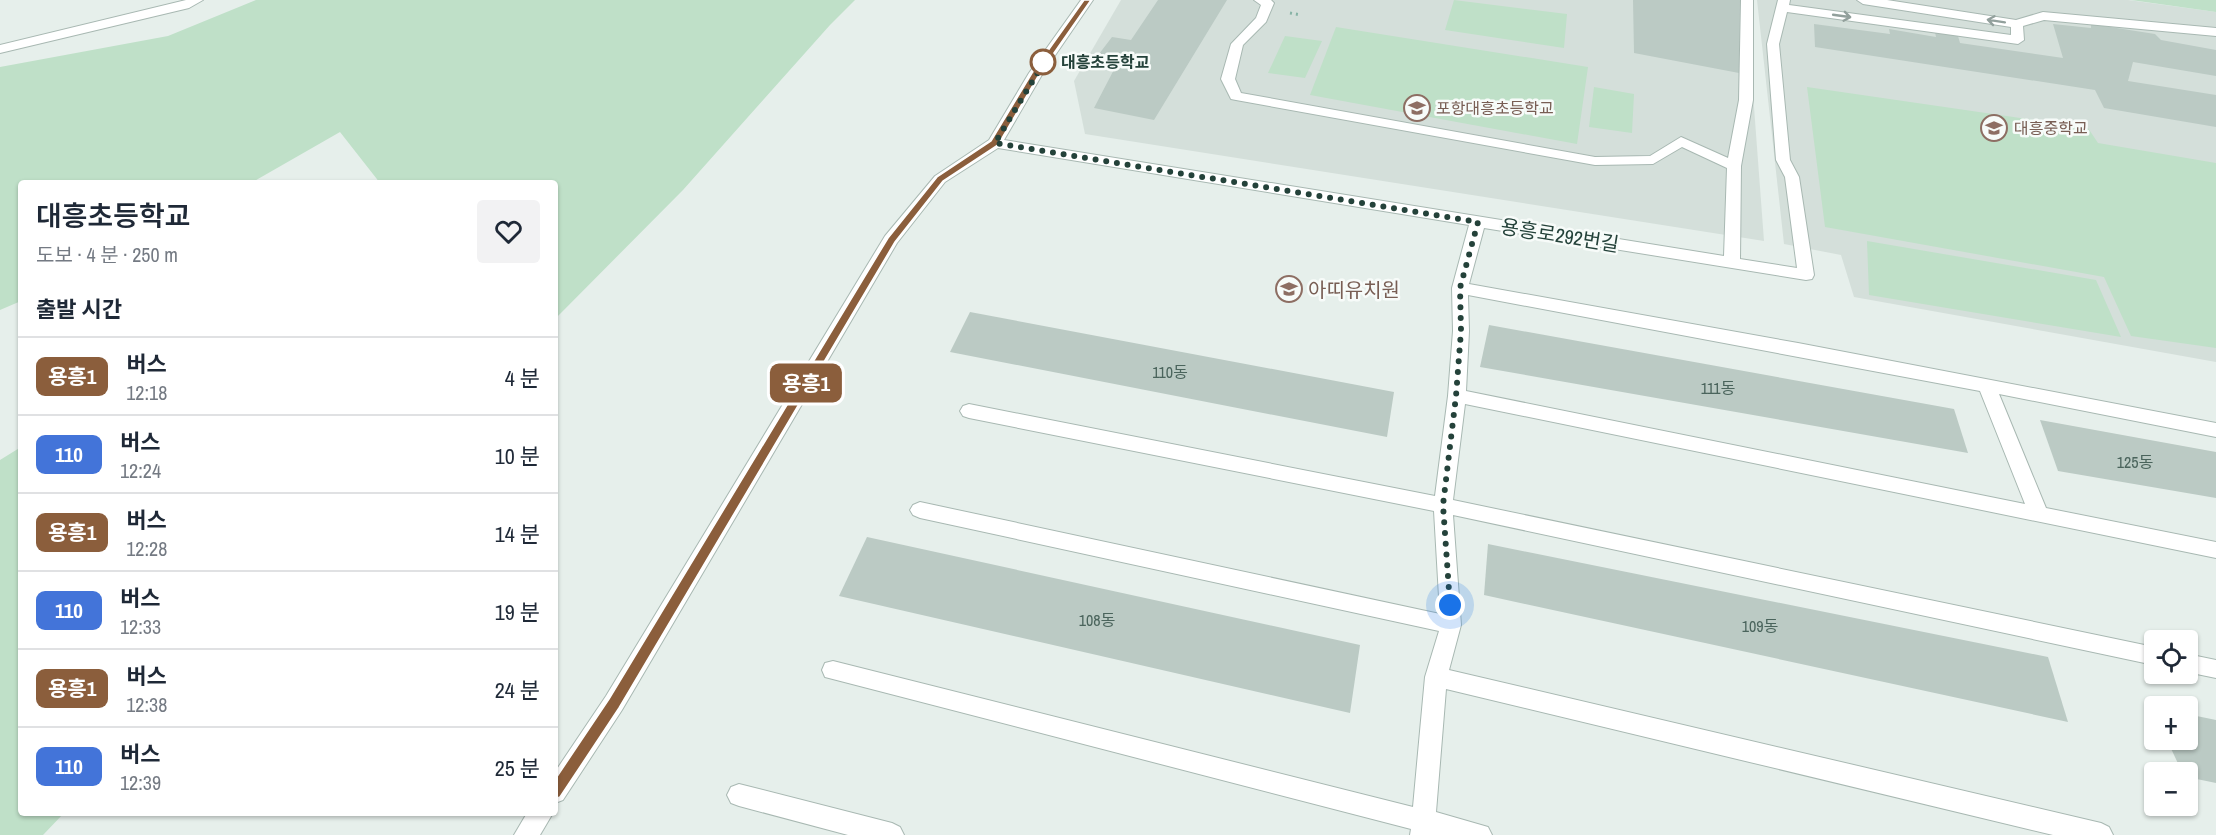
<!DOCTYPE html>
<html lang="ko">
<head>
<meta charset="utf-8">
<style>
	body { margin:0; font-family:"Archivo Narrow","Noto Sans KR",sans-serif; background:#f2f2f3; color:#1f2937; height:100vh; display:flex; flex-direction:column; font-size:22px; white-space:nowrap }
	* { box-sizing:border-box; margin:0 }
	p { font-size:20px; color:#747a83 }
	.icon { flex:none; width:33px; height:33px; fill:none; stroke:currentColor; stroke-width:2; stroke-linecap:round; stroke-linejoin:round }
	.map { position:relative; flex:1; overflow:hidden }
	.side { position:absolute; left:18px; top:180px; width:540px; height:636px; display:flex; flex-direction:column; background:#fff; border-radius:6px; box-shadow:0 2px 4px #0004 }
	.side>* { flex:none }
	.badge { padding:0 12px; border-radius:9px; font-size:21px; line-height:39px }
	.buttons { position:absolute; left:2144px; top:630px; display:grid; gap:12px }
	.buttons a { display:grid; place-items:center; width:54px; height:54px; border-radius:6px; background:#fff; box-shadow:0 2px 4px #0004; font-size:30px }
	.you { position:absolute; width:30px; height:30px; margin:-15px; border:4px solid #fff; border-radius:50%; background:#1a73e8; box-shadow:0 0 0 9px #1a73e833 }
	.map>.badge { position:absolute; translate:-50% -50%; box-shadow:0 0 0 3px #fff }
	h2 { padding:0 18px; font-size:22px; line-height:54px }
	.round { display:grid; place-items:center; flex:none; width:63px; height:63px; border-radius:6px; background:#f2f2f3 }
	.overview { display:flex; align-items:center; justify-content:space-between; height:102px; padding:0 18px }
	h1 { font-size:28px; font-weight:600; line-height:45px }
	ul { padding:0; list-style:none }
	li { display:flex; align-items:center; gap:18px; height:78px; padding:0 18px; border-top:2px solid #e0e1e3 }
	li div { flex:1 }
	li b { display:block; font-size:22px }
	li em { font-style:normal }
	li .badge { min-width:66px; font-weight:700; text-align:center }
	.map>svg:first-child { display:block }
	.built { fill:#d4dfda }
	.green { fill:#bfe0c8 }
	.building { fill:#bbcac4 }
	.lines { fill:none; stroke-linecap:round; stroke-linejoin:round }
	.minor-casing { stroke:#a8b8b2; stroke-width:2 }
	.path { stroke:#86b3a5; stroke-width:3; stroke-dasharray:2 4; stroke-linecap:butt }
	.minor { fill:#fff; fill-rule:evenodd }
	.oneway { stroke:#92a09c }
	.line { fill:#8b5e3c; stroke:#fff; stroke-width:1.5 }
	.walk { stroke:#24423a; stroke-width:6; stroke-dasharray:0 10.8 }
	.stop-dot { fill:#fff; stroke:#8b5e3c; stroke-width:3 }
	.labels { text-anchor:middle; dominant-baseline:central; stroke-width:5; stroke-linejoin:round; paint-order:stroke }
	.far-stop-label { font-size:16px; font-weight:bold; fill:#24423a; stroke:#f7fbf9; text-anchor:start }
	.far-education-label { font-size:16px; fill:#785e54; stroke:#f7fbf9; text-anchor:start }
	.number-label { font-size:16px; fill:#4a645c }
	.street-label { font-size:20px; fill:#24423a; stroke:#f7fbf9 }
	.education-label { font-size:20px; fill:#785e54; stroke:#f7fbf9; text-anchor:start }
</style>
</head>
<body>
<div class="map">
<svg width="2216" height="835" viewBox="0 0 2216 835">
	<rect width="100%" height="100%" fill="#e6efeb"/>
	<!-- built -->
	<g class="built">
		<polygon points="1121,0 1746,0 1764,241 1085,134 1074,81"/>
		<polygon points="1757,0 2128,0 2216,12 2216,362 1854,297 1841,255 1784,244"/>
	</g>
	<!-- green -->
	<g class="green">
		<polygon points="256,0 855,0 830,25 683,190 555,319 555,183 380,183 340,132 251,183 21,183 21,301 0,310 0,67 168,36"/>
		<polygon points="1454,0 1567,14 1564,48 1445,30"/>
		<polygon points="2130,0 2216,0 2216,12 2131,0"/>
		<polygon points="1336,27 1588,67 1577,144 1310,95"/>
		<polygon points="1285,36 1322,41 1305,78 1268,73"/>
		<polygon points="1594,87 1634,94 1632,133 1589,127"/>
		<polygon points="1807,87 2088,128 2098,143 2216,163 2216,348 2131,336 2104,277 1825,227"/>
		<polygon points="1867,241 2096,280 2121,337 1869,295"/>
		<polygon points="21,447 21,813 64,813 43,835 0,835 0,460"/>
	</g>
	<!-- building -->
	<g class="building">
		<polygon points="1158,0 1227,0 1154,120 1094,108 1120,58 1099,54 1112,37 1131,40"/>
		<polygon points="1633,0 1740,0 1739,73 1634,53"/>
		<polygon points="1814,24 1890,34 1889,29 1936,37 1935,32 1958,36 1960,43 2063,58 2053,24 2091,28 2091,24 2155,34 2161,40 2216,50 2216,76 2133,62 2128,81 2216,95 2216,127 2104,108 2095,90 1815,47"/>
		<polygon points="970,312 1394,392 1387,437 950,352"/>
		<polygon points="1489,325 1954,409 1968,453 1480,367"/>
		<polygon points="2040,420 2216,452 2216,498 2058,471"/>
		<polygon points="867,537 1360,645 1350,713 839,596"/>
		<polygon points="1488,544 2048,657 2068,722 1484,595"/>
		<polygon points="2187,714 2216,720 2216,783 2187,777 2187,772 2182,772 2167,740 2187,740"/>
	</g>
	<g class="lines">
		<defs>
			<g id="minor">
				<polygon points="186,0 203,0 189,8 0,53 0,45"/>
				<path d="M 1081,0 L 1093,0 L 1043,73 L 1004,140 L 1724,256 L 1727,168 L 1682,147 L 1653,164 L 1595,165 L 1236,100 L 1231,99 L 1221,79 L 1231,44 L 1256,18 L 1261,5 L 1254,0 L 1271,0 L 1274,3 L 1266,22 L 1243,45 L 1235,79 L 1241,93 L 1595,157 L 1650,156 L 1681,137 L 1728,158 L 1739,100 L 1741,0 L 1753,0 L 1753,100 L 1741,166 L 1740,259 L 1797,268 L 1785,177 L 1776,160 L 1767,44 L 1778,0 L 1790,0 L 1789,5 L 2011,35 L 2011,27 L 1863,4 L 1857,0 L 1887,0 L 2016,20 L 2043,12 L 2216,28 L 2216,36 L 2044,20 L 2023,26 L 2024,40 L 2018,44 L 1787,12 L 1779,44 L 1790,160 L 1799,177 L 1814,275 L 1812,279 L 1806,280 L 1484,228 L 1469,284 L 1798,343 L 2216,423 L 2216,437 L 1999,394 L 2046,508 L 2216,542 L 2216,558 L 1465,404 L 1453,500 L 2154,647 L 2154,665 L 1453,515 L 1461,625 L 1449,670 L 2101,823 L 2109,827 L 2113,835 L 2053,835 L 1446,689 L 1436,812 L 1488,827 L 1492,835 L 1410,835 L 1411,829 L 825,677 L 822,670 L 825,663 L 833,661 L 1413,807 L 1425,677 L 1439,631 L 920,518 L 913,515 L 910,510 L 913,505 L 920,502 L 1440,614 L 1434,511 L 969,418 L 963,416 L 960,411 L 963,406 L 969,404 L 1435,496 L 1448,396 L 1453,331 L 1452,288 L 1469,225 L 998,148 L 945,182 L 897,243 L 622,710 L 563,800 L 555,803 L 555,772 L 606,696 L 885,236 L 935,176 L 989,140 L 1029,73 ZM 1468,295 L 1980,391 L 2025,504 L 1466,391 L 1469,331 Z"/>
				<polygon points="2187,654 2216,660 2216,678 2187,672"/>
				<polygon points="739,784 892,823 900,827 904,835 848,835 739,806 731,803 727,795 731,787"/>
				<polygon points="527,813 553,813 540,835 514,835"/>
			</g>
		</defs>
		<!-- minor casing -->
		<use href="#minor" class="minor-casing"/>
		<!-- path -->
		<polyline class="path" points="1290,13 1301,15"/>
		<!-- minor -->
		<use href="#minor" class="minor"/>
	</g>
	<!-- one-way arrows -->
	<defs><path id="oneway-shaft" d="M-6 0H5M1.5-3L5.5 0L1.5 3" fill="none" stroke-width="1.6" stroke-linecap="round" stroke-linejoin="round" transform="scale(1.5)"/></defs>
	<g class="oneway">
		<use href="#oneway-shaft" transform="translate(1842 16) rotate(8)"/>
		<use href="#oneway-shaft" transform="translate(1996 21) rotate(-171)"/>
	</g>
	<!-- line -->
	<polygon class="line" points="1084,0 1091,0 1040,73 998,145 943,181 895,242 619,708 560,797 555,799 550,797 548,792 550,787 609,699 888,238 937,177 991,141 1032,73"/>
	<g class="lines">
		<!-- walk -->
		<polyline class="walk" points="1043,62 1049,54 995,143 1478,222 1460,288 1461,331 1456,396 1443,505 1450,605"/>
	</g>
	<!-- icons -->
	<defs>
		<symbol id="school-ring" viewBox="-11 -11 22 22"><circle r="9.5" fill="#f7fbf9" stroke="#8d6e63" stroke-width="1.5"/><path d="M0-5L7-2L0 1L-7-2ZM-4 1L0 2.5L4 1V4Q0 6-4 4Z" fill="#8d6e63"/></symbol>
	</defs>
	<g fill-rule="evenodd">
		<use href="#school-ring" x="1402" y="93" width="30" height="30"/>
		<use href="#school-ring" x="1979" y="113" width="30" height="30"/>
		<use href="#school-ring" x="1274" y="274" width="30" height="30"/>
	</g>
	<!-- markers -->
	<circle class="stop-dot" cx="1043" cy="62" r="12"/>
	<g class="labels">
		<!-- far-stop labels -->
		<g class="far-stop-label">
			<text x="1061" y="62">대흥초등학교</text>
		</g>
		<!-- far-education labels -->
		<g class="far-education-label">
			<text x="1436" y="108">포항대흥초등학교</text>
			<text x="2014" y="128">대흥중학교</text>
		</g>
		<!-- number labels -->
		<g class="number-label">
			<text x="1170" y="372">110동</text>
			<text x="1718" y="388">111동</text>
			<text x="2135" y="462">125동</text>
			<text x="1097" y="620">108동</text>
			<text x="1760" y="626">109동</text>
		</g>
		<!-- street labels -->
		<g class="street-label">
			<text transform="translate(1560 235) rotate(9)">용흥로292번길</text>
		</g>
		<!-- education labels -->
		<g class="education-label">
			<text x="1308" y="289">아띠유치원</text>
		</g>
	</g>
</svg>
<div class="buttons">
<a><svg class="icon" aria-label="locate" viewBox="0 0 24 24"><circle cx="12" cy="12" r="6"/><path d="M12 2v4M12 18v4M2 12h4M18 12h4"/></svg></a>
<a>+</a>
<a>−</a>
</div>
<div class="you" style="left:1450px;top:605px"></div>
<b class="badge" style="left:806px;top:383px;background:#8b5e3c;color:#fff">용흥1</b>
<section class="side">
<div class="overview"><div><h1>대흥초등학교</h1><p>도보 · 4 분 · 250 m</p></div><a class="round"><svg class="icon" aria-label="heart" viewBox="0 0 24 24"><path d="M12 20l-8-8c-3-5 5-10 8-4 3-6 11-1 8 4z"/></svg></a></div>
<h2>출발 시간</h2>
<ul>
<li><span class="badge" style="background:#8b5e3c;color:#fff">용흥1</span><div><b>버스</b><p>12:18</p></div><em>4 분</em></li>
<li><span class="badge" style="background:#4374d9;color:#fff">110</span><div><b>버스</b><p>12:24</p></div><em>10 분</em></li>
<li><span class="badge" style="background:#8b5e3c;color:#fff">용흥1</span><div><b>버스</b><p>12:28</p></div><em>14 분</em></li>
<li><span class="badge" style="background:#4374d9;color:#fff">110</span><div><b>버스</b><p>12:33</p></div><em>19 분</em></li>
<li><span class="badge" style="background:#8b5e3c;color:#fff">용흥1</span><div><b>버스</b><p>12:38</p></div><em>24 분</em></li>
<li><span class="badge" style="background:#4374d9;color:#fff">110</span><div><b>버스</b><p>12:39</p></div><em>25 분</em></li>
</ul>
</section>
</div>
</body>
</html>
